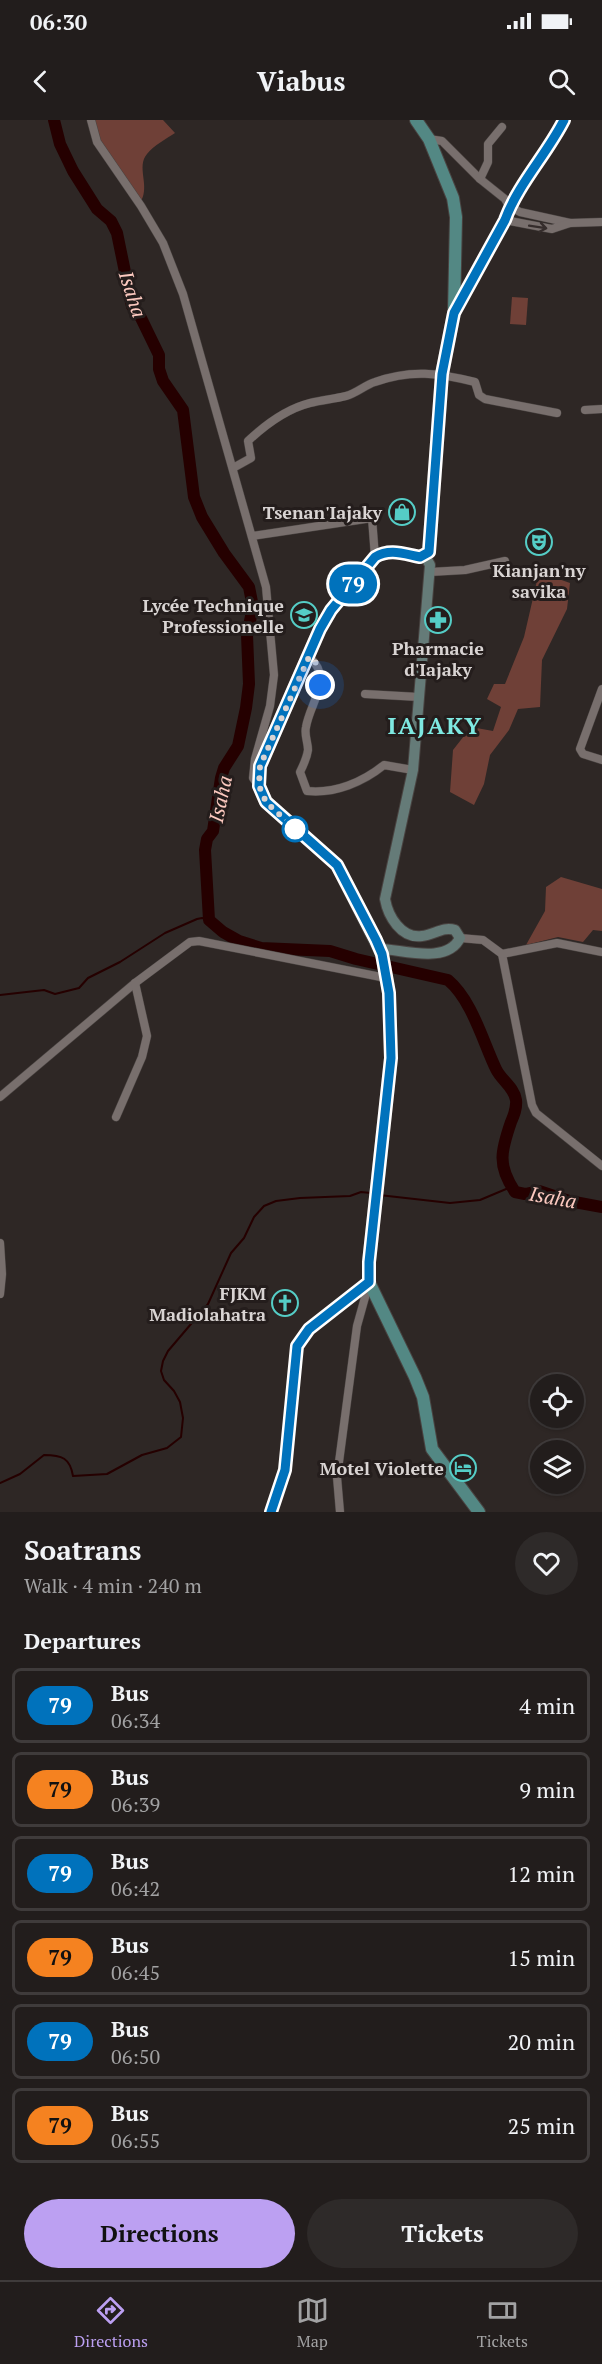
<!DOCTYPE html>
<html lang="en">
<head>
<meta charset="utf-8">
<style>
	body { margin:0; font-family:"PT Serif",serif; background:#2e2a29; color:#f1f3f6; height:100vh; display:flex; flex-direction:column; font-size:22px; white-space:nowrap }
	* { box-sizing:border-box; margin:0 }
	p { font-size:20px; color:#a2a2a3 }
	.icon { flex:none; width:33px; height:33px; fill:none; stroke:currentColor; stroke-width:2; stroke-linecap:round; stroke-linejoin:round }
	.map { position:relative; height:1392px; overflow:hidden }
	.sheet { display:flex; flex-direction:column; background:#221d1c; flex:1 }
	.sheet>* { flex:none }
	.badge { padding:0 12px; border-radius:20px; font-size:21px; line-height:39px }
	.controls { position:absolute; left:530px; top:1254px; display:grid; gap:12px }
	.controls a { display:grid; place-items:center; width:54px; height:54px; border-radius:50%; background:#221d1c; box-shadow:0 2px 4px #0004,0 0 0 2px #3f3b3b; font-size:30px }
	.you { position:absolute; width:30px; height:30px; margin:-15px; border:4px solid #fff; border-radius:50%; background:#1a73e8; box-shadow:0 0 0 9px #1a73e833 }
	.map>.badge { position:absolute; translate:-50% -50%; box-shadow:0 0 0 3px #fff }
	h2 { padding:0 24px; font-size:22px; line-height:54px }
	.round { display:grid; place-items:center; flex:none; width:63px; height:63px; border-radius:32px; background:#2e2a29 }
	.overview { display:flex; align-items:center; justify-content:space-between; height:102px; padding:0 24px }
	h1 { font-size:28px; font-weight:700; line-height:45px }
	.action { display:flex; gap:12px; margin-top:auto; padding:12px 24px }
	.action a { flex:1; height:69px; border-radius:36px; background:#bca0f2; color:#111; font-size:24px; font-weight:700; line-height:69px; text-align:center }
	.action a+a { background:#2e2a29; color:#f1f3f6 }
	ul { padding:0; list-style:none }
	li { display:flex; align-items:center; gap:18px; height:75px; margin:0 12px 9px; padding:0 12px; border:3px solid #3f3b3b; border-radius:9px }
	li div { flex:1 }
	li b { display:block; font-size:22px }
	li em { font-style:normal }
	li .badge { min-width:66px; font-weight:700; text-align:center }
	.status { display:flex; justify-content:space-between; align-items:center; height:42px; padding:0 30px; background:#221d1c; direction:ltr }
	.status svg { height:16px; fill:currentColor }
	header { display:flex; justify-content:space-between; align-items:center; height:78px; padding:0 24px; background:#221d1c; font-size:27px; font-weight:700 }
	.tabs { display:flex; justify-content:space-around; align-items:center; height:84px; border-top:2px solid #3f3b3b; background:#221d1c; font-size:16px; color:#a2a2a3 }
	.tabs a { display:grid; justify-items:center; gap:3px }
	.tabs .selected { color:#bca0f2 }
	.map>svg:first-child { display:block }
	.green { fill:#6f4037 }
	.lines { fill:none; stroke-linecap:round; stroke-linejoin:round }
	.stream { stroke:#250000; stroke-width:2 }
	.river { stroke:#250000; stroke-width:12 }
	.street-casing { stroke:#494341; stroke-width:9 }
	.secondary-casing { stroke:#494341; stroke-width:12 }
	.primary-casing { stroke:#494341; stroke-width:14 }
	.street { stroke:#786f6d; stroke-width:8 }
	.secondary { stroke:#657b78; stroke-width:10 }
	.primary { stroke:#538884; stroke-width:12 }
	.oneway { stroke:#352d2c }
	.line-casing { stroke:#fff; stroke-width:14 }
	.line { stroke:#0072bc; stroke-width:9 }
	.walk { stroke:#d9d4d3; stroke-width:6; stroke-dasharray:0 10.8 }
	.stop-dot { fill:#fff; stroke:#0072bc; stroke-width:3 }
	.labels { text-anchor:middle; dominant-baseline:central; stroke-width:6; stroke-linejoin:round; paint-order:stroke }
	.poi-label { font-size:18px; font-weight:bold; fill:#d9d4d3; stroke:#241d1c; text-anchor:end }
	.water-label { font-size:20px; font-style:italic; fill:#fdcac0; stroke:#241d1c }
	.district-label { font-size:24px; font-weight:bold; letter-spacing:1.5px; fill:#7ee9e2; stroke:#241d1c }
</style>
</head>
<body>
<div class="status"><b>06:30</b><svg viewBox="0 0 49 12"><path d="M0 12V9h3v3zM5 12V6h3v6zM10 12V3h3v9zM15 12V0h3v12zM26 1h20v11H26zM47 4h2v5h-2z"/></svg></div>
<header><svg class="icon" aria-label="back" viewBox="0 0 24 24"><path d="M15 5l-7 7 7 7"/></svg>Viabus<svg class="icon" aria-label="search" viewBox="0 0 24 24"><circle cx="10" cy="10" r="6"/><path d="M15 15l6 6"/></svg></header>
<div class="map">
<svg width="602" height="1392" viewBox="0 0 602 1392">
	<rect width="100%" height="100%" fill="#2e2725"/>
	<!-- green -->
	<g class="green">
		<path d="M 94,0 L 163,0 L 175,13 C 166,19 154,25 147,34 C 136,47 150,65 141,81 L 99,21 Z"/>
		<polygon points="512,177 528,178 526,205 510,204"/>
		<polygon points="539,452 570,463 567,489 542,540 540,587 518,589 509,610 490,635 484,664 474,685 450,672 453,630 471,607 493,611 501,587 487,579 494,564 505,564 524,517"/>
		<polygon points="561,757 602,769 602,811 593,810 583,822 558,817 526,825 545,791 546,767"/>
	</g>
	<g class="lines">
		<!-- stream -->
		<g class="stream">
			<polyline points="0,875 44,870 55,874 79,868 88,858 120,842 165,813 197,799 202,798 209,800"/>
			<polyline points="379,1075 450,1083 480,1080 511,1067"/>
			<path d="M 0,1363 L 20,1354 L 44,1335 C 62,1335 70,1338 73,1356 L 107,1354 L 142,1335 L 167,1328 L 181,1317 L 183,1298 L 180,1282 L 174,1271 L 164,1260 L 161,1251 L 163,1241 L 168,1231 L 208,1184 L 231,1133 L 244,1118 L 254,1097 L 264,1086 L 276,1081 L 300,1078 L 350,1076 L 361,1072 L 371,1073"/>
		</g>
		<!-- river -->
		<path class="river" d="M 54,0 L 60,24 L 73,51 L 97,89 L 111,101 L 117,113 L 132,186 L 141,198 L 159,235 L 159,249 L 163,261 L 183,290 L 194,377 L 202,397 L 224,433 L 249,467 L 253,487 L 247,515 L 249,564 L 246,588 L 238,626 L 224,648 L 221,658 L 213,711 L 207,719 L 205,730 L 209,800 L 223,812 L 239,821 L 261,828 L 330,831 L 356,839 L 448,860 C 472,880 483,922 496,949 C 501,960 514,967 516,980 C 517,988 514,995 511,1002 C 501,1031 497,1045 515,1072 L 525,1074 L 539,1071 L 569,1081 L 602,1087"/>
		<defs>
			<g id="street">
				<polyline points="91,0 97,22 141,86 163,123 183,174 266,467 274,555 270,586 255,639 253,658 258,665"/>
				<polyline points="429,19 442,21 480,59 505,79 509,86 520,92 570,103"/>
				<polyline points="480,59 488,42 488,24 502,7"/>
				<polyline points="505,100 552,109 570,103 602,102"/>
				<path d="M 456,189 L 505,100 C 518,64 547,34 564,0"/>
				<polyline points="585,290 602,289"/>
				<path d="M 233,348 L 251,338 L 248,321 C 265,305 286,289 310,283 C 322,280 334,279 346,276 C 357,273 365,265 375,262 C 411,249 439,253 475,262 L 479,275 L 485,279 L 557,293"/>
				<polyline points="252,416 372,398 375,437"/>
				<polyline points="430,452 465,450 505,441"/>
				<path d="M 309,537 C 334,558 310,582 306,607 C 304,615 308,622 308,630 C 307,637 303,646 300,652 L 307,671 C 335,674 363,662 384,645 L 413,650"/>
				<polyline points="602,569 580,629 583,634 602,640"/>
				<polyline points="365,574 419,577"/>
				<polyline points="460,818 483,820 502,834 532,985 536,993 602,1046"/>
				<polyline points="502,834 557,823 602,832"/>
				<polyline points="0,977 135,863 190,822 199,821 386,858"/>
				<polyline points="116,997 142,937 147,916 135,863"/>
				<polyline points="0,1123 2,1154 0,1174"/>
				<polyline points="340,1392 337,1357 357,1206 369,1163"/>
			</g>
			<g id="secondary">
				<path d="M 380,829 C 401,829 447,845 460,818 L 455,810 C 443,806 434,815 422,816 C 401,819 388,796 385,779 L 413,650 L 430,445 L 425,436"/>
				<polyline points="271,1392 285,1350 297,1226 309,1209 369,1162"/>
			</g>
			<path id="primary" d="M 416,0 L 429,19 L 453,78 L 456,97 L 454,193 L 442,254 L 429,432 L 420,437 C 404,434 390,428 375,437 L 331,490 L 320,509 L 260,646 L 259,666 L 266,682 L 337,745 L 382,834 L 389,873 L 391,938 L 369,1142 L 369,1162 L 415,1257 L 423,1277 L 432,1329 L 479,1392"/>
		</defs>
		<!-- street casing -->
		<use href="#street" class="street-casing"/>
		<!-- secondary casing -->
		<use href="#secondary" class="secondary-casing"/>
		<!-- primary casing -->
		<use href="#primary" class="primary-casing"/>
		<!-- street -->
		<use href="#street" class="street"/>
		<!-- secondary -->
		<use href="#secondary" class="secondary"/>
		<!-- primary -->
		<use href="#primary" class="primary"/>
	</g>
	<!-- one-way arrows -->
	<defs><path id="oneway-shaft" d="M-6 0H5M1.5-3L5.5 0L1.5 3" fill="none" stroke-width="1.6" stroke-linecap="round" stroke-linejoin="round" transform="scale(1.5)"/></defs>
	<use class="oneway" href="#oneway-shaft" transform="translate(538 107) rotate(9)"/>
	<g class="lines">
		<defs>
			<path id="line" d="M 271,1392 L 285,1350 L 297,1226 L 309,1209 L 369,1162 L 369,1142 L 391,938 L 389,873 L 382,834 L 376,820 L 337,745 L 266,682 L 259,666 L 260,646 L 320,509 L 331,490 L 375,437 C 390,428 404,434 420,437 L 429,432 L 442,254 L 454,193 L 505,100 C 518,64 547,34 564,0"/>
		</defs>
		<!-- line casing -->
		<use href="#line" class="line-casing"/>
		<!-- line -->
		<use href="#line" class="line"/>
		<!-- walk -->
		<polyline class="walk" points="295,709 266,682 259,666 260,646 309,537 316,543 320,565"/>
	</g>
	<!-- icons -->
	<defs>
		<symbol id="shop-ring" viewBox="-11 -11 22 22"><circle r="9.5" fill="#241d1c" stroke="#55cdc6" stroke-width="1.5"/><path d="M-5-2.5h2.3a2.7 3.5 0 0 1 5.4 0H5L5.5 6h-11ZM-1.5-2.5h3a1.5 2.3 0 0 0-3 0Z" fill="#55cdc6"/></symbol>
		<symbol id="theatre-ring" viewBox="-11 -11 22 22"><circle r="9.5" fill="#241d1c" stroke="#55cdc6" stroke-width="1.5"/><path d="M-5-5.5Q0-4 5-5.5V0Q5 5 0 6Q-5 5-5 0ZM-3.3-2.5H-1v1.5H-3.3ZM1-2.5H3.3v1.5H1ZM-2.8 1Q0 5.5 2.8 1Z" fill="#55cdc6"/></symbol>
		<symbol id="school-ring" viewBox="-11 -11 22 22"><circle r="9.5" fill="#241d1c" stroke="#55cdc6" stroke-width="1.5"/><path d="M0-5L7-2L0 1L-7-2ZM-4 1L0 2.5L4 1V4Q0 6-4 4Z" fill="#55cdc6"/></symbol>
		<symbol id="pharmacy-ring" viewBox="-11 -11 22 22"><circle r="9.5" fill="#241d1c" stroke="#55cdc6" stroke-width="1.5"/><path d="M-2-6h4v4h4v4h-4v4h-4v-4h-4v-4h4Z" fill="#55cdc6"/></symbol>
		<symbol id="church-ring" viewBox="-11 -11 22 22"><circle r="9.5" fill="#241d1c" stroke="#55cdc6" stroke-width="1.5"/><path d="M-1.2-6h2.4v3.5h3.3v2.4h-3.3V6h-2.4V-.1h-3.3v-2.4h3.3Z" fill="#55cdc6"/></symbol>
		<symbol id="hotel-ring" viewBox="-11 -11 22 22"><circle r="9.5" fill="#241d1c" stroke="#55cdc6" stroke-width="1.5"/><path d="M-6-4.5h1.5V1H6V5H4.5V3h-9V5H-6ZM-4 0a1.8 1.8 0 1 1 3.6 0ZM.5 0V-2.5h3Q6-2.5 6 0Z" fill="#55cdc6"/></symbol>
	</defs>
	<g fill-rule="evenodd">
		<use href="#shop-ring" x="387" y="377" width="30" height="30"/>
		<use href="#theatre-ring" x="524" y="407" width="30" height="30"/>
		<use href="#school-ring" x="289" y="480" width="30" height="30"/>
		<use href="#pharmacy-ring" x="423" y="485" width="30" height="30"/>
		<use href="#church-ring" x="270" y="1168" width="30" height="30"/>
		<use href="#hotel-ring" x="448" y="1333" width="30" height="30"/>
	</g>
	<!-- markers -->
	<circle class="stop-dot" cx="295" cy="709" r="12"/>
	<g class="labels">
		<!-- poi labels -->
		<g class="poi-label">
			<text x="382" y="392">Tsenan'Iajaky</text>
			<text x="539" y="450" text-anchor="middle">Kianjan'ny<tspan x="539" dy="21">savika</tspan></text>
			<text x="284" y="485">Lycée Technique<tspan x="284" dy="21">Professionelle</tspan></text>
			<text x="438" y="528" text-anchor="middle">Pharmacie<tspan x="438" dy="21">d'Iajaky</tspan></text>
			<text x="266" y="1173">FJKM<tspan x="266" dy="21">Madiolahatra</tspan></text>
			<text x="444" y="1348">Motel Violette</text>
		</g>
		<!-- water labels -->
		<g class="water-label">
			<text transform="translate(133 174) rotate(72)">Isaha</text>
			<text transform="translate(220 679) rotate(-78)">Isaha</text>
			<text transform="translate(553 1077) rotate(10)">Isaha</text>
		</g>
		<!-- district labels -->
		<g class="district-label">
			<text x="435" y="605">IAJAKY</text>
		</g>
	</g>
</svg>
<div class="controls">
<a><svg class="icon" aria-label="locate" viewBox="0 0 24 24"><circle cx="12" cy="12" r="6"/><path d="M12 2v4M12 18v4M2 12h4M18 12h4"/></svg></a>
<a><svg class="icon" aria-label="layers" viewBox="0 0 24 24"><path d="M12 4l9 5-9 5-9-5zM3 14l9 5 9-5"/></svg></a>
</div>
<div class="you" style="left:320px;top:565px"></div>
<b class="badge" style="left:353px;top:464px;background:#0072bc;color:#fff">79</b>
</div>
<section class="sheet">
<div class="overview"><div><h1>Soatrans</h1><p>Walk · 4 min · 240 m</p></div><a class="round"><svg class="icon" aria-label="heart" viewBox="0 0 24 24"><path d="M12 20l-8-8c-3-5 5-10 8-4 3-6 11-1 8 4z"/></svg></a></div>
<h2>Departures</h2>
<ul>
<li><span class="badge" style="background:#0072bc;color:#fff">79</span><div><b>Bus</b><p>06:34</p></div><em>4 min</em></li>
<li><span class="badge" style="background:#f58220;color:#111">79</span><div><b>Bus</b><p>06:39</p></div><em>9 min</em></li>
<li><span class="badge" style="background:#0072bc;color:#fff">79</span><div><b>Bus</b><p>06:42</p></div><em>12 min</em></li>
<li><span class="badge" style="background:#f58220;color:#111">79</span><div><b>Bus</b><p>06:45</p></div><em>15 min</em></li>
<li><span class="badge" style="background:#0072bc;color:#fff">79</span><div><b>Bus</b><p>06:50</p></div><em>20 min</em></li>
<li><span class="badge" style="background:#f58220;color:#111">79</span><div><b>Bus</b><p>06:55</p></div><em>25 min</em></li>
</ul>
<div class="action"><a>Directions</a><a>Tickets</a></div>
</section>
<nav class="tabs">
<a class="selected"><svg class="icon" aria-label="directions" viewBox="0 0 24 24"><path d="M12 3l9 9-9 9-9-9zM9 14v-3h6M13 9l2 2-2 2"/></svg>Directions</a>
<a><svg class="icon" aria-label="map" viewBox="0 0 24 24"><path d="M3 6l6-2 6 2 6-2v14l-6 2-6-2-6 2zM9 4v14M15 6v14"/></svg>Map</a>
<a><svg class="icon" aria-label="tickets" viewBox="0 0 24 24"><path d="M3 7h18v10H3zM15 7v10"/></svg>Tickets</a>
</nav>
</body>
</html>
